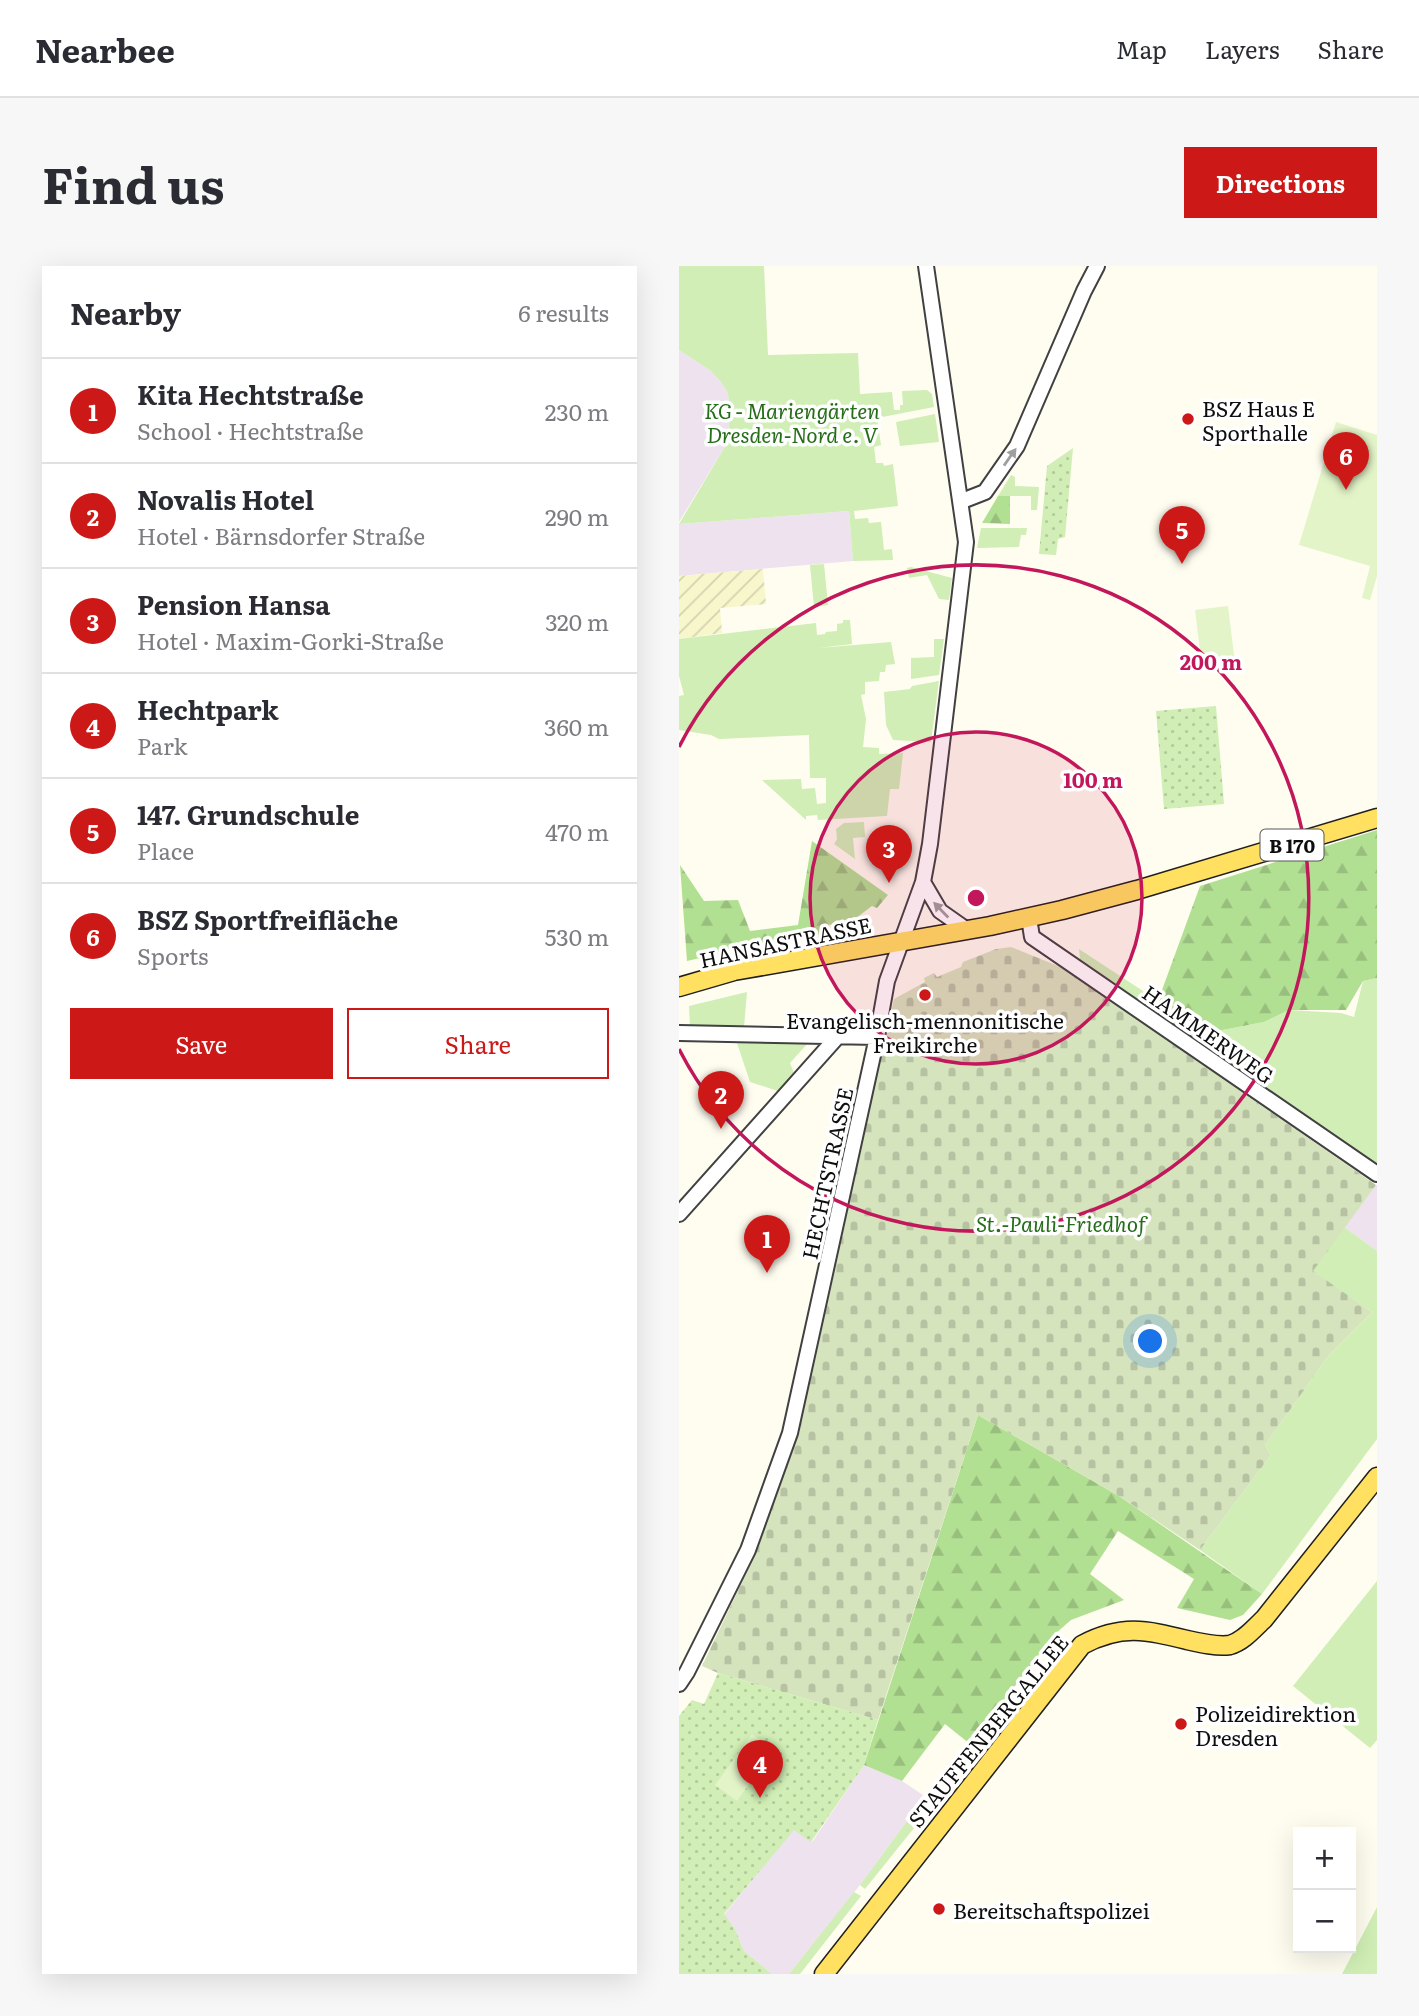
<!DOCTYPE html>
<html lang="en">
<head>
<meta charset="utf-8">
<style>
	body { margin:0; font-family:Literata,serif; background:#f7f7f7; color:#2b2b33 }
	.controls { position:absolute; right:21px; bottom:21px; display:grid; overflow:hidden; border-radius:0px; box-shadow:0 7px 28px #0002 }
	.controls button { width:63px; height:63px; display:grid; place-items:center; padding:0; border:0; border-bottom:2px solid #e1e1e2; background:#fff; color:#2b2b33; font:35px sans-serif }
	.you { position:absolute; left:472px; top:1076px; width:24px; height:24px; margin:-18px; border:5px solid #fff; border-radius:50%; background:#1a73e8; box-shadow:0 0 0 10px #1a73e833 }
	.badge { display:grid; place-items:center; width:46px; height:46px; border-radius:50%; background:#cd1818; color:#fff; font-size:23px; font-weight:700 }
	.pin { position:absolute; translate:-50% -58px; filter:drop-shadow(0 2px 4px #0008) }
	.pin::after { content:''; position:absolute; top:37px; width:24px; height:21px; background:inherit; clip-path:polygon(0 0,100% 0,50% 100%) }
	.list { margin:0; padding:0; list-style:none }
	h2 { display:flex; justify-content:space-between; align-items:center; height:91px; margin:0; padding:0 28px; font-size:30px }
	h2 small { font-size:23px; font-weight:400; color:#7c7c81 }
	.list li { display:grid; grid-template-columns:46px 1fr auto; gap:21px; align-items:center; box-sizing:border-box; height:105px; padding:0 28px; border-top:2px solid #e1e1e2 }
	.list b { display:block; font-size:26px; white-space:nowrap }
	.list p { margin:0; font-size:23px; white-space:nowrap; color:#7c7c81 }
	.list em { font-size:23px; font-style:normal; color:#7c7c81 }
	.actions { display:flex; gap:14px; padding:21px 28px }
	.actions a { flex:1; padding:16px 0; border:2px solid #cd1818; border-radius:0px; text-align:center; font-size:24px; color:#cd1818 }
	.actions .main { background:#cd1818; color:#fff }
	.map { position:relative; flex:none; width:698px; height:1708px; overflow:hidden; border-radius:0px }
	header { display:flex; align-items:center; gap:42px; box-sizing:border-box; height:98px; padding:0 35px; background:#fff; border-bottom:2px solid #e1e1e2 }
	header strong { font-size:33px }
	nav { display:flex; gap:38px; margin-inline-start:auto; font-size:24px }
	.intro { display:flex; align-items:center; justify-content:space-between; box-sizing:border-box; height:168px; padding:0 42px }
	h1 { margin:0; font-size:49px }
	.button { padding:18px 32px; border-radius:0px; background:#cd1818; color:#fff; font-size:24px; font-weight:700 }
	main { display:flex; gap:42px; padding:0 42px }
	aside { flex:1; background:#fff; border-radius:0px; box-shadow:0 7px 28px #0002 }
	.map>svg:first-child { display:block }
	.industrial { fill:#ede2ee }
	.farmland { fill:url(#farmland-furrows) }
	.grass { fill:#d0eeb5 }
	.forest { fill:url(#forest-firs) }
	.cemetery { fill:url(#cemetery-stones) }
	.park { fill:url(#park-dots) }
	.pitch { fill:#e3f4c8 }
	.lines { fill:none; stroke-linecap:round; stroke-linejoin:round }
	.minor-casing { stroke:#414141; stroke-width:18 }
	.major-casing { stroke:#1f1f1f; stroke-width:21 }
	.minor { stroke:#fff; stroke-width:14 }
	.major { stroke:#ffe060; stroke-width:18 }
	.oneway { fill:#9f9f9f }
	.ring { fill:none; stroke:#c2185b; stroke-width:3.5 }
	.poi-dot { fill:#cd1818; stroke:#fff; stroke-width:2.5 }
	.labels { text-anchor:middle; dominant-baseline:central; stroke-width:7; stroke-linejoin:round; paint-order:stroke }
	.shield { fill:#fff; stroke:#565656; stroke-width:2 }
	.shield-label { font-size:19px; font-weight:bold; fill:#0e0e0e }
	.poi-label { font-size:21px; fill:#0e0e0e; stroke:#fff; text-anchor:start }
	.park-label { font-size:21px; font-style:italic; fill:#256d18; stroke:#fff }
	.street-label { font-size:21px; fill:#0e0e0e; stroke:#fff }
	.centre { fill:#c2185b; stroke:#fff; stroke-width:3.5 }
	.ring-label { font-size:21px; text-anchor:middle; font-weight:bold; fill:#c2185b; stroke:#fff; stroke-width:7; stroke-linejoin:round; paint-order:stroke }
</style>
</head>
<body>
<header>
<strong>Nearbee</strong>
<nav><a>Map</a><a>Layers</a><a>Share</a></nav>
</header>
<div class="intro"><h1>Find us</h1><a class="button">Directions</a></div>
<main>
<aside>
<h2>Nearby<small>6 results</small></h2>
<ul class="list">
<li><span class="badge">1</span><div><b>Kita Hechtstraße</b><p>School · Hechtstraße</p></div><em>230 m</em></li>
<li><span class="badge">2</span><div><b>Novalis Hotel</b><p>Hotel · Bärnsdorfer Straße</p></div><em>290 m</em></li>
<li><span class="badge">3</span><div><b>Pension Hansa</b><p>Hotel · Maxim-Gorki-Straße</p></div><em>320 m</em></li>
<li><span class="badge">4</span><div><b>Hechtpark</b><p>Park</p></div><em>360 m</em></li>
<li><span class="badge">5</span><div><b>147. Grundschule</b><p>Place</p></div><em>470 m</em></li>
<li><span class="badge">6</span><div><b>BSZ Sportfreifläche</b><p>Sports</p></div><em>530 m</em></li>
</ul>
<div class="actions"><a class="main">Save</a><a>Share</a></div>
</aside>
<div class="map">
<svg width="698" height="1708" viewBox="0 0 698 1708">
	<defs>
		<pattern id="farmland-furrows" width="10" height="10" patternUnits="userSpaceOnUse" patternTransform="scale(1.75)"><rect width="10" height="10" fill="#f8f7cc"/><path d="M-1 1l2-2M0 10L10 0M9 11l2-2" fill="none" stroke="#d3d3ae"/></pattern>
		<pattern id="forest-firs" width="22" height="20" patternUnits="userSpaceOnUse" patternTransform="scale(1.75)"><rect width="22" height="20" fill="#b2e092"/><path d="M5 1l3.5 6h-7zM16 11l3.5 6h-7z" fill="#98bf7d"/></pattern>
		<pattern id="cemetery-stones" width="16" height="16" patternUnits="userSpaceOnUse" patternTransform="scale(1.75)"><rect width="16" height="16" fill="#d6e4be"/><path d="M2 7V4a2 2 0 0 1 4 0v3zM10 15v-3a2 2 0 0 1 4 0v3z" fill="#b6c2a2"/></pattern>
		<pattern id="park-dots" width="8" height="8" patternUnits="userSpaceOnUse" patternTransform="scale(1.75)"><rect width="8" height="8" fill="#d0eeb5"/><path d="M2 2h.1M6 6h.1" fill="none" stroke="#b1cb9a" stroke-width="1.8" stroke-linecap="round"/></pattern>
	</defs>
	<rect width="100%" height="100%" fill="#fffdf0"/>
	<!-- industrial -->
	<path class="industrial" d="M0,84L32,105L42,116L48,125L52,144L47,179L0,256Z
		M170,245L174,295L0,310V258Z
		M697,919H698V985L665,961Z
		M185,1499L223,1515L244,1529L226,1553L228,1555L181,1619L110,1708H93L65,1685L56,1663L45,1649L115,1563L133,1576Z"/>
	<!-- farmland -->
	<path class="farmland" d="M84,303L87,338L41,342L43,367L0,373V310Z"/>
	<!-- grass -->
	<path class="grass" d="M0,0H85L89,89L179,87L181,128L213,126L215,144H221V139H224L223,125L248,124L253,128L255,141L198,152L202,179L195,181L197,197H204L205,200L214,198L219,240L175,245L176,253L189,252L190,257L202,256L205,284L213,283L214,294L174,295L170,245L0,258L47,179L52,144L48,125L42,116L32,105L0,84Z
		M256,148L260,176L221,180L217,156Z
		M332,209L336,211V220L360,221L358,244H352V230H319Z
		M302,262H348L347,269H342L340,281L298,282Z
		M145,298L149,339L135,341L131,299Z
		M232,301L273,312L270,334L260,333L248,309L230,312L228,302Z
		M164,354H171L173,378L139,382L212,376L216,398L207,399L206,406H201L200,415L186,416V428L182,429L187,453L184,481L200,482V488L224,487L220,523H211L208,550L139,554L138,549L127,550V554L83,514L122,513L123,523L136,522L138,538L147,537V512H131L130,469L40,473L32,469L0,464V430L5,429L0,410V373L137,357L138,369L146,368L147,366L158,365V358L164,357Z
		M255,373H265L260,409L232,413V392L255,391Z
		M260,415L252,476L214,474L207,459L205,426L231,423L233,420Z
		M185,556L186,571L174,572L176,593L155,578L158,573L157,563L165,557Z
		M400,683L528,767L585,756L610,744L662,747L675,751L684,715L698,712V897L401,693Z
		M68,726L65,761H11L10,740Z
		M58,777H129L111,797L115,807L99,825L71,816Z
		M665,961L698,985V1173L583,1328L521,1284L592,1189L586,1179L650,1089L693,1046L633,1005Z
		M698,1315V1474L691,1482L614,1420Z
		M228,1555L235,1562L186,1623L181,1619Z
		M175,1626L182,1630L121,1708H110Z
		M698,1641V1708H663Z"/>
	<!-- forest -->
	<path class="forest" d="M319,230H331V258L303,257Z
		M698,564V712L684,715L667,744H610L585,756L528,767L479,735L521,620Z
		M133,575L209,629L198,642L193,640L177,652L150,659L148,668L83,678L8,695L1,599L25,635L59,634L71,665L119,659Z
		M299,1149L440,1230L583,1328L564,1349L551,1354L498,1342L515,1313L439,1265L411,1308L445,1334L392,1354L376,1368L291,1478L266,1458L223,1515L185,1499Z"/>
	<!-- cemetery -->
	<path class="cemetery" d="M332,681L384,702L697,919L634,1005L693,1046L650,1089L586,1179L592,1189L521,1284L440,1230L299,1149L199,1454L39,1407L23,1400L77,1287L120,1167L215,733L246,716L245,712L255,707L258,711L282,701L284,696L317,683Z"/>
	<!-- park -->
	<path class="park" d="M394,182L386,271L379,273L377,289L360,288L368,200Z
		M537,440L545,538L485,543L477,445Z
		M39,1407L199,1454L185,1499L132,1576L115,1564L45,1648L56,1663L65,1685L93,1708H0V1450L13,1434L25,1438Z"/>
	<!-- pitch -->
	<path class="pitch" d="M657,156L698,169V310L691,334L683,332L691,300L620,279Z
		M549,340L556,397L523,401L516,344Z
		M73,1468L95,1484L58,1535L36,1519Z"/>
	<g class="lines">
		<!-- minor casing -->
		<g class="minor-casing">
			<path id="minor" d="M283,235L306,226L338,180L405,25L418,0
				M244,616L261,645L288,664
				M350,652L353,671L698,908
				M0,767L198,771
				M0,948L160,769
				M0,1418L8,1406L69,1284L111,1167L198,771L208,715L244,616L251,578L287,276L247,0"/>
		</g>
		<!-- major casing -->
		<g class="major-casing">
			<path id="major" d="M0,721L55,705L311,660L383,644L458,624L698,552
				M145,1708L403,1379C443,1358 467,1364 508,1374C521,1377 538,1381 551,1379C565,1375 575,1362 585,1353L698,1211"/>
		</g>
		<!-- minor -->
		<use href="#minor" class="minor"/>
		<!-- major -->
		<use href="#major" class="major"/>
	</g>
	<!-- one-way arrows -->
	<defs><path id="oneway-solid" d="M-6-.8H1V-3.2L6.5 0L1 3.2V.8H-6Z" transform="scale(1.75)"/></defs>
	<g class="oneway">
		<use href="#oneway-solid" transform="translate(331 191) rotate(-55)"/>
		<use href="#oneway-solid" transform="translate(262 644) rotate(-134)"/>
	</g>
	<!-- distance rings -->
	<circle cx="297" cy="632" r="166" fill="#c2185b" fill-opacity=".12"/>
	<g class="ring">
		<circle cx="297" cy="632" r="166"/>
		<path d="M0 481A333 333 0 1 1 0 783"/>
	</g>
	<!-- markers -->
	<g class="poi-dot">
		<circle cx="509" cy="153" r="7"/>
		<circle cx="246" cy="729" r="7"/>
		<circle cx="502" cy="1458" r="7"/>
		<circle cx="260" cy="1643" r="7"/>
	</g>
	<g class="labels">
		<!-- shield labels -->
		<rect class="shield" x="581.5" y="563.5" width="63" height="31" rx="5"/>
		<g class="shield-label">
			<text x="613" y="579">B 170</text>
		</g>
		<!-- poi labels -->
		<g class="poi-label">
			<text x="523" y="141">BSZ Haus E<tspan x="523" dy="24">Sporthalle</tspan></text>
			<text x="246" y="753" text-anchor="middle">Evangelisch-mennonitische<tspan x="246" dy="24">Freikirche</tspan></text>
			<text x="516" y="1446">Polizeidirektion<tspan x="516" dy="24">Dresden</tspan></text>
			<text x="274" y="1643">Bereitschaftspolizei</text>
		</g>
		<!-- park labels -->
		<g class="park-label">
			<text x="113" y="143">KG - Mariengärten<tspan x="113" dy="24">Dresden-Nord e. V</tspan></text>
			<text x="382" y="956">St.-Pauli-Friedhof</text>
		</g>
		<!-- street labels -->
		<g class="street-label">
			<text transform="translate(106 675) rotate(-12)">HANSASTRASSE</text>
			<text transform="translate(530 767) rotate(35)">HAMMERWEG</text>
			<text transform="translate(147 907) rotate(-78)">HECHTSTRASSE</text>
			<text transform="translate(308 1464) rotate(-51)">STAUFFENBERGALLEE</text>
		</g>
	</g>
	<circle cx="297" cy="632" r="10" class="centre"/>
	<g class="ring-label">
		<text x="532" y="404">200 m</text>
		<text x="414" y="522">100 m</text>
	</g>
</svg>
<div class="controls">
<button>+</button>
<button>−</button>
</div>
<div class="you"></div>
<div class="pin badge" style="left:88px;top:1007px">1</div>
<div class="pin badge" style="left:42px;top:863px">2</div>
<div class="pin badge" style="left:210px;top:617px">3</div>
<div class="pin badge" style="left:81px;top:1532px">4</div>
<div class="pin badge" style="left:503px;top:298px">5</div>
<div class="pin badge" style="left:667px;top:224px">6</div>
</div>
</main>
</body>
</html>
